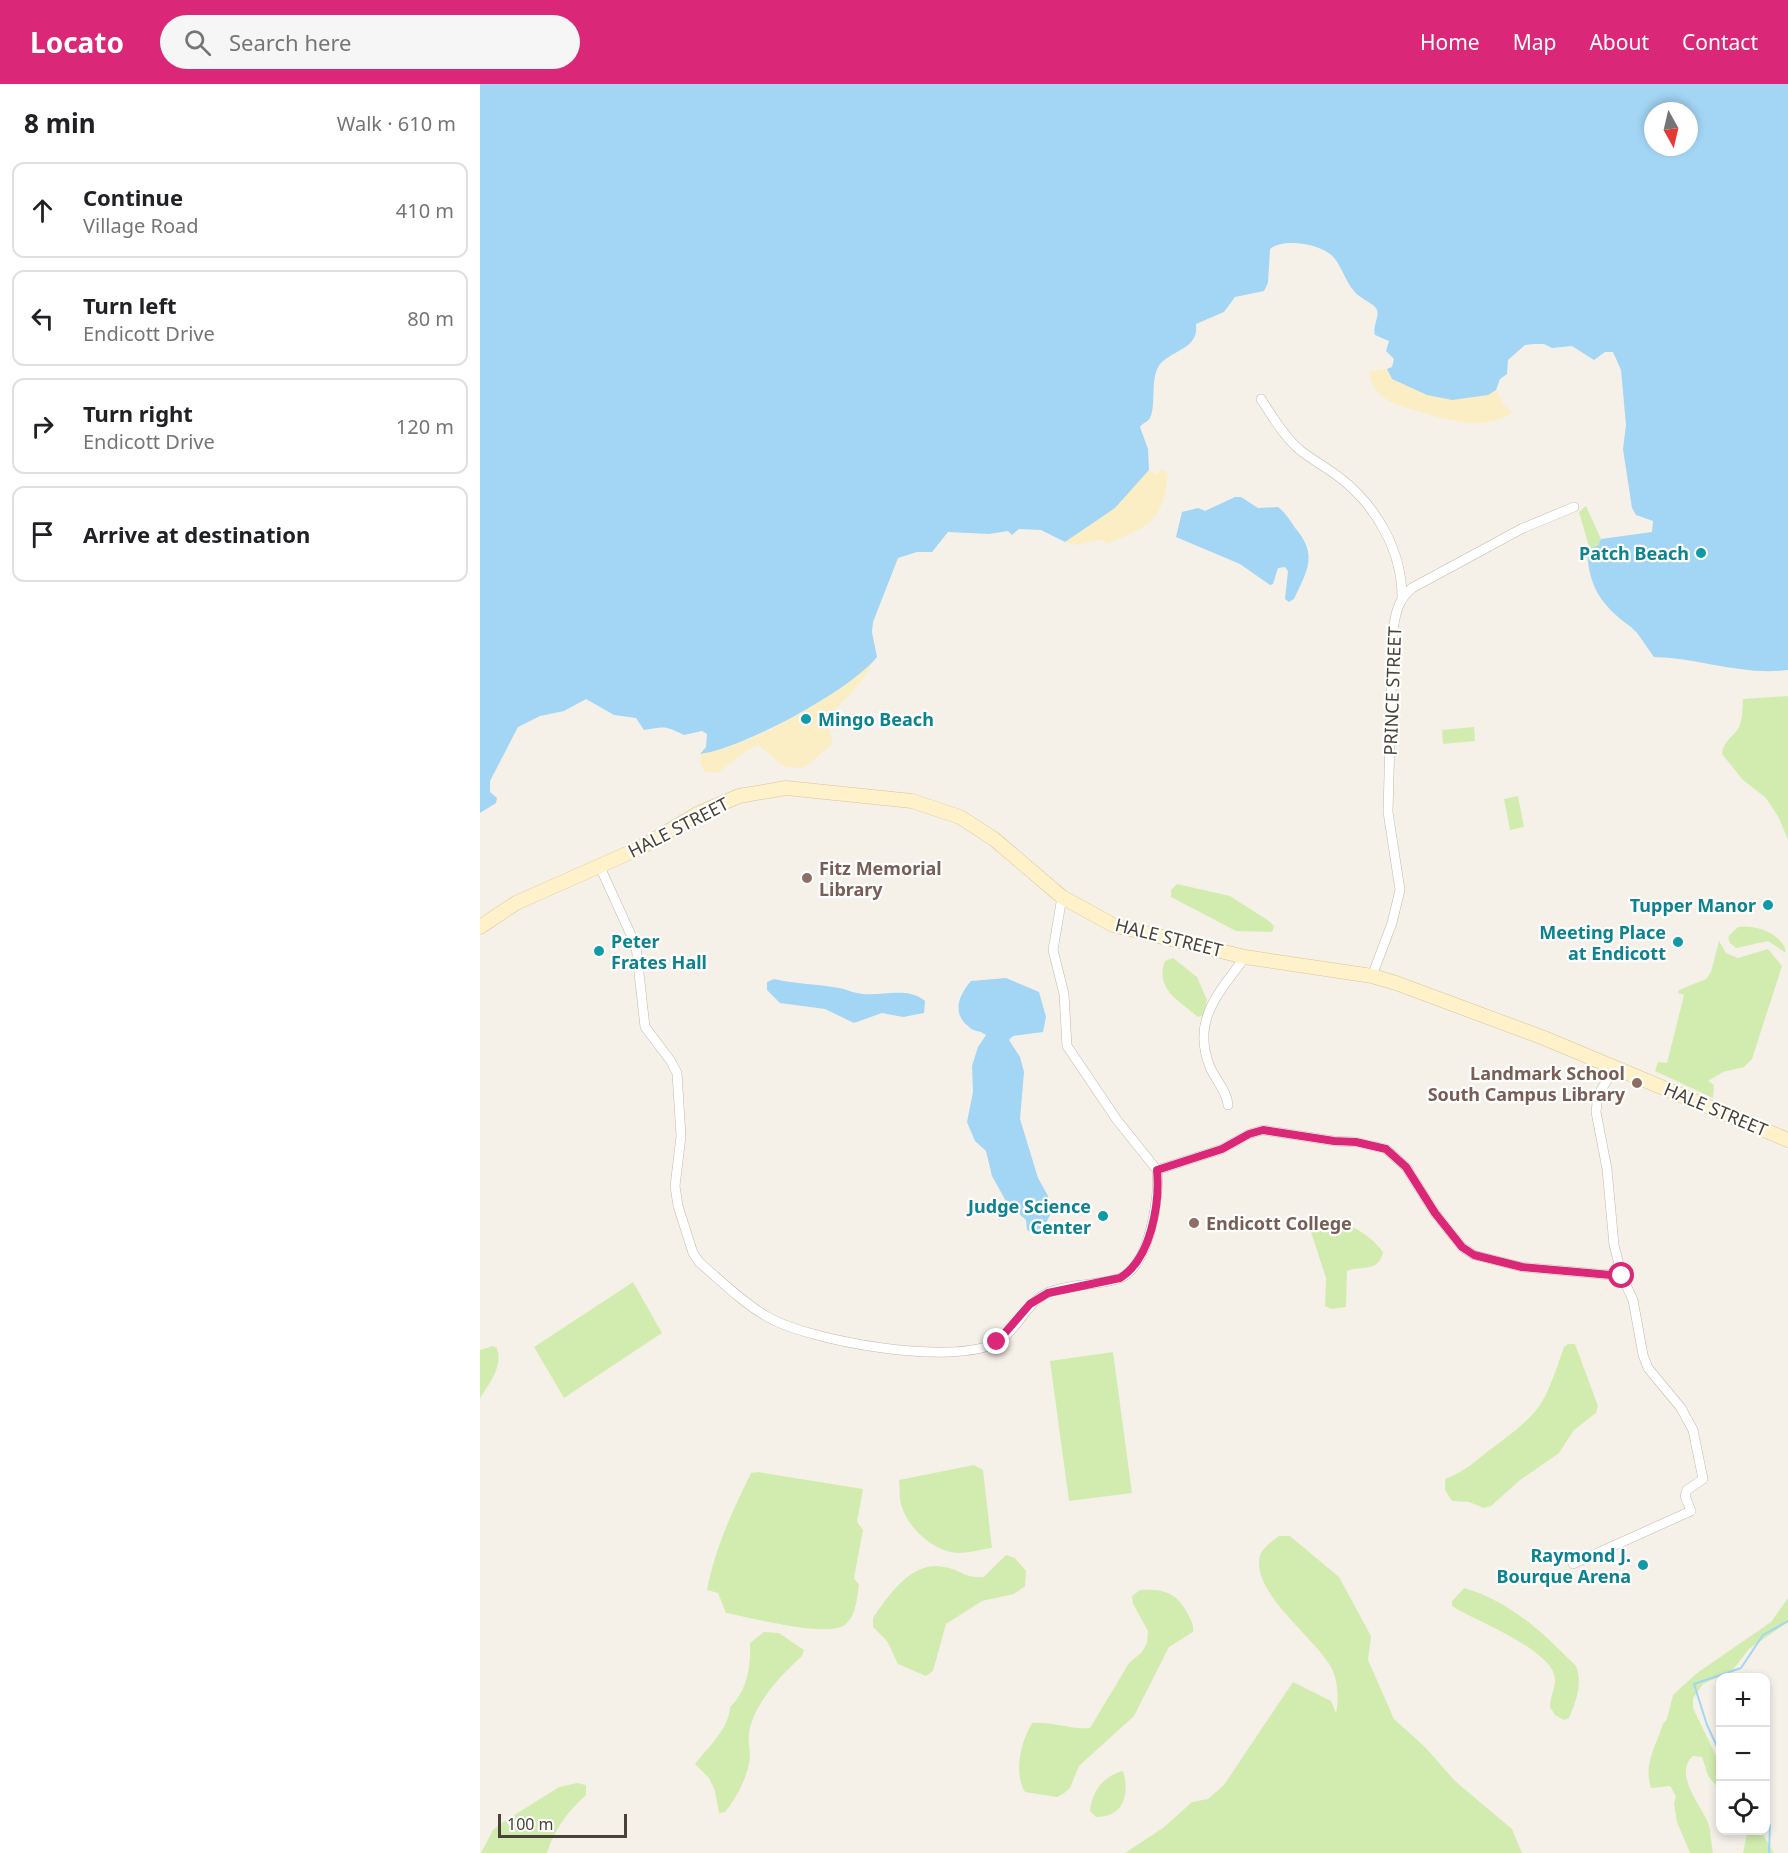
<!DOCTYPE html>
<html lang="en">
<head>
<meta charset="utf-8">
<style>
	body { margin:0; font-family:"Noto Sans",sans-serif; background:#f6f6f6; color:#202124 }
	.controls { position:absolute; right:18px; bottom:18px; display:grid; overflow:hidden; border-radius:12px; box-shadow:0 3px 9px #0003 }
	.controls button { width:54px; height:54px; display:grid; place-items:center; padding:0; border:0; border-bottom:2px solid #e0e0e0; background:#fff; color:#202124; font:30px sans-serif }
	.compass { position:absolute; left:1164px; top:18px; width:54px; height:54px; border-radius:50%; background:#fff; box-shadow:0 3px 9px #0003; rotate:172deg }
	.scale { position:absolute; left:18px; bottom:15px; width:129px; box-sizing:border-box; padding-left:6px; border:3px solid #4a4237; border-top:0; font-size:16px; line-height:21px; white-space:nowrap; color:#4a4237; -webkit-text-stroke:4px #fff; paint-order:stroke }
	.stop { position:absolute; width:18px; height:18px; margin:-14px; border:4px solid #db2777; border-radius:50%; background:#fff }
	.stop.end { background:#db2777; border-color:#fff; box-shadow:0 2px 6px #0008 }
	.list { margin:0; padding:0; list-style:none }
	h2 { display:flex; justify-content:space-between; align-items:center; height:78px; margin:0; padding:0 24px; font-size:26px }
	h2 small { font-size:20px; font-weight:400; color:#757577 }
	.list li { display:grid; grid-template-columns:39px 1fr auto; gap:18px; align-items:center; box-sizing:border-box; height:96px; margin:0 12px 12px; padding:0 12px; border:2px solid #e0e0e0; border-radius:12px }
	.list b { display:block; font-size:22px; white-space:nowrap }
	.list p { margin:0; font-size:20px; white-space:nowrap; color:#757577 }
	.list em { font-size:20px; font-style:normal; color:#757577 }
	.icon { flex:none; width:33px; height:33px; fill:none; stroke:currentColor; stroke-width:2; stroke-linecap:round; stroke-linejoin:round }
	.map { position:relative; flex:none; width:1308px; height:1769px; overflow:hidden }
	header { display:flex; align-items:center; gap:36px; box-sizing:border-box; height:84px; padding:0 30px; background:#db2777; color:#fff }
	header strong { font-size:28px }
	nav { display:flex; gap:33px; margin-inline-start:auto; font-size:21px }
	.search { width:420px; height:54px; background:#f6f6f6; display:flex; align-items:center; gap:15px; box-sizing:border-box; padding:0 21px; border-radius:33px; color:#757577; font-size:22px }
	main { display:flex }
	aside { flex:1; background:#fff }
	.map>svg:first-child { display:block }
	.green { fill:#d2ecb0 }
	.sand { fill:#fbeec4 }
	.water { fill:#a3d5f5; fill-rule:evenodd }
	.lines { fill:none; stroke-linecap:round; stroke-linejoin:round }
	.stream { stroke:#a3d5f5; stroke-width:2 }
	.street-casing { stroke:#c2b9ab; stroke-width:10 }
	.secondary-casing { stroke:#d8c597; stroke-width:15 }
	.street { stroke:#fff; stroke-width:9 }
	.secondary { stroke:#fff1c9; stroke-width:14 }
	.route { stroke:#db2777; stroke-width:8 }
	.culture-dot { fill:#0f9aa8; stroke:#fff; stroke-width:2 }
	.education-dot { fill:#8d6e63; stroke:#fff; stroke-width:2 }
	.labels { text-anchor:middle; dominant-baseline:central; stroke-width:4.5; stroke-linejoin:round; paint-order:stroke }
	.culture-label { font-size:18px; font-weight:bold; fill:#0d838f; stroke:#fff; text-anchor:end }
	.street-label { font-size:18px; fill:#4a4237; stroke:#fff }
	.education-label { font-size:18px; font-weight:bold; fill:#785e54; stroke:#fff; text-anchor:start }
</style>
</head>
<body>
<header>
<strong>Locato</strong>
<div class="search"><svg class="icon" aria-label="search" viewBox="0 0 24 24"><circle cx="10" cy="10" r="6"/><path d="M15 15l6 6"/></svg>Search here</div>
<nav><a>Home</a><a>Map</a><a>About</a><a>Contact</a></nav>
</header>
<main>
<aside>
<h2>8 min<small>Walk · 610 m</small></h2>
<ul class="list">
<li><svg class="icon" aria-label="ahead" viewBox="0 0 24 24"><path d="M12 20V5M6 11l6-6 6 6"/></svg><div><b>Continue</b><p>Village Road</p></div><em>410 m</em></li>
<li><svg class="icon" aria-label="left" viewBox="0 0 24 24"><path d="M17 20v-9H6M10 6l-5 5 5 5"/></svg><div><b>Turn left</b><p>Endicott Drive</p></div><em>80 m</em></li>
<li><svg class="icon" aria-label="right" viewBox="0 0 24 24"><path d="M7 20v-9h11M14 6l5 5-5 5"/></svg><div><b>Turn right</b><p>Endicott Drive</p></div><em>120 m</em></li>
<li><svg class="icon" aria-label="arrive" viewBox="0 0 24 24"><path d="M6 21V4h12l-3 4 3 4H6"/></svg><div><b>Arrive at destination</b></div></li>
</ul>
</aside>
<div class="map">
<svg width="1308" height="1769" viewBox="0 0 1308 1769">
	<rect width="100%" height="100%" fill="#f5f1e9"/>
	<!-- green -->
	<path class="green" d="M1106,422L1121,455L1118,462L1110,466L1099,428Z
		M1308,612V756L1299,734L1286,714L1263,696L1242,670C1243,658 1251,654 1258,645C1263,636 1262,625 1263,615Z
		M994,643L995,657L963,660L962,646Z
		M1038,712L1044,743L1030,746L1024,715Z
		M697,800L750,812L789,837L794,842L792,848L756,847L691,813V806Z
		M1258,843C1275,840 1304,850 1306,869L1288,857L1256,864L1250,859L1248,853Z
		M1239,857L1246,869L1258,874L1288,865L1302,882L1272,975L1264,983L1243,988L1228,997L1234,1001L1233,1014L1175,987L1178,978L1187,979L1204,911L1198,909L1199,906L1226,895L1231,888Z
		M693,874L717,893L727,916L724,931L718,933C700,917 674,905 685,877Z
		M843,1134C866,1137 889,1149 903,1168C899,1189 881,1181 867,1187L866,1223L851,1225L845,1222L846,1194L829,1142L832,1136Z
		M153,1198L182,1249L84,1314L54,1263Z
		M1088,1260H1095L1118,1322L1116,1329L1094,1346L1079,1369L1039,1397L1011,1422L1004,1424L989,1418L972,1417L965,1406V1395C988,1386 992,1379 1011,1365C1062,1327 1063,1324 1084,1263Z
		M13,1262L17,1264C23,1283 10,1298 0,1314V1266Z
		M633,1268L652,1409L589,1417L570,1277Z
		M494,1381L503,1386L512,1464C501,1465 490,1469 479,1469C454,1468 427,1444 421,1420C419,1413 420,1404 419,1396Z
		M278,1388L383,1405L377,1438L383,1446L374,1494L379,1501C377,1514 376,1531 366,1540C351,1555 268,1533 246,1529L238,1509L227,1506C235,1464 252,1428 271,1389Z
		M799,1452H810L859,1493L891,1552L888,1576L914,1635L945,1663L975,1697L1032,1745L1042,1769H645L683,1744L712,1718L728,1715L744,1701L813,1598L851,1617L856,1629C859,1615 858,1596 851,1583C834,1553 777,1513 779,1477C779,1466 791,1458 799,1452Z
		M526,1471L535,1474L546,1487L545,1502L534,1510L502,1517L466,1540L453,1587L446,1592L418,1580L407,1557L393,1543V1534C408,1512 432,1476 464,1483C482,1486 483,1494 504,1493Z
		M984,1504C1030,1517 1063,1549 1096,1582C1103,1599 1096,1618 1089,1634L1084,1636L1075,1631L1070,1623C1070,1614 1075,1604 1075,1596C1075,1566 993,1536 972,1522V1517Z
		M660,1506C684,1505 696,1508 708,1530C711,1537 714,1540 713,1548L689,1563L654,1632L599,1682L590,1704L583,1710L577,1713L545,1708C533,1689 541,1657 552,1639C572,1637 591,1646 610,1644L649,1579L662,1568L667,1559L668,1547L653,1520L652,1512Z
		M1308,1514V1538L1269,1565L1252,1587L1223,1600L1213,1614V1624L1240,1680V1706L1228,1692L1222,1673L1213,1672C1194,1689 1218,1718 1227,1736C1231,1745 1231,1759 1233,1769H1210L1197,1738L1194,1720L1196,1712L1190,1702L1171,1704C1163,1680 1176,1662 1183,1640L1187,1635L1193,1611L1217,1589L1291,1538Z
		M284,1548L299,1549L324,1566L322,1572C301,1591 274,1619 269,1649C268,1656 270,1665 270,1672C269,1690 257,1714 245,1728L239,1729L235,1707L229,1694L215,1680C228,1663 249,1645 250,1623C267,1607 271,1583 270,1559Z
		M643,1687C650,1710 644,1733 616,1733L610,1727C612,1707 624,1691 643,1687Z
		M97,1699L106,1701V1711C88,1727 74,1746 67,1769H1L13,1746L23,1738L79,1703Z
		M1268,1746L1281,1747L1294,1769H1263Z"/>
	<!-- sand -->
	<path class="sand" d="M907,285L912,295C940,307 956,318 989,312C999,310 1007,312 1016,306L1024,321L1031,327V330C1002,346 973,338 944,329C919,321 893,318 889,287Z
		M681,385L688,389C683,439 669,442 626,460L623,455L597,461L585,458L635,424L669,386L676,390Z
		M392,578C387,595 358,624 344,636L343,640L348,644L353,658L350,662L324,684L305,683L278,661C269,663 247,682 238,689L225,688L220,680V670C264,665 323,629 359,605C371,597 381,586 392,578Z"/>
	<!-- water -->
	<path class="water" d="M0,0H1308V586C1263,592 1219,574 1174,573C1167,564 1159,549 1151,543C1121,522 1108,501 1107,465L1118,462L1121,455L1172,448L1173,437L1156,431L1152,424L1143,365L1146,341L1141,286L1133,268H1125L1114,276L1092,262L1072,264L1064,260H1054L1045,261L1028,276L1027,290L1020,295L1016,306L1008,311L972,316L947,311L912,295L907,285L912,283L914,275L906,267L909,257L895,251C892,242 901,231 896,224C891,218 879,214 874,207C866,198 862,184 855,175C845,160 804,153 790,165L788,199L784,207L755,213L744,228L716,240C719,264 695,265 681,279C669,292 677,320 670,334C668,338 662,339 660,343L668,365L669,386L635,424L585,458L561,446L539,445L532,451L528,447L509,450L468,448L452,468H437L418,474L393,538L392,548L397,573C371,606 262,665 220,670L226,663L227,650L222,647L204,651C183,641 185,643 164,646L156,634L134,631L106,615L84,627L60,632L38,643L10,697V708L17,714L16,719L0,729ZM1173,27H1209V63H1173Z
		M755,413H761L778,424L798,423C806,429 810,437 816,445C838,471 827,487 814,515L809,518L805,515L808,487L805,483L798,484L793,500L790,501L760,480L696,453L702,428L718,424L725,427Z
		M526,894L559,908L566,933L563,948L533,952L529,956L540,973L544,988L540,1035L558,1094L568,1112L572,1127L563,1145L554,1150L547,1146L546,1136L527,1119L512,1092L506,1067L495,1057L487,1038L493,1008L492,982L498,963L506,951C500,946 494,948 489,943C471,929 479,911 491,897Z
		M294,895C316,900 337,900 359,904C365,905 371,908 377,909C398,914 427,901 445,917L444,929L423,933L402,929L374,939L345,925L300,919L287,906V898Z"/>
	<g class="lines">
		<!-- stream -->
		<path class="stream" d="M1240,1669L1227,1641L1214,1600L1261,1584L1283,1551L1308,1537
			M1286,1736L1290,1741L1289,1769"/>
		<!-- street casing -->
		<g class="street-casing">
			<path id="street" d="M781,315C792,332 805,354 821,367C833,376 847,384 859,393C896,421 922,467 922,513
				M120,783L156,862L165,943L190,976L197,989L201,1052L195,1102L198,1122L213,1169L219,1178C240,1196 262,1218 286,1232C327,1257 475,1283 517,1258C538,1246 545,1219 569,1208C592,1199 618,1202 640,1194C669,1183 680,1113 677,1086L637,1036L587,962L584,910L573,866L582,813
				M892,892L912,839L920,806L908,728L913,545C916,528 918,516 932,504L1043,444L1094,423
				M748,1021C747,1007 736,997 730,983C711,936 739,909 765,873
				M677,1086L742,1065L769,1050L783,1046L854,1057L876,1058L906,1065L926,1083L955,1129L982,1163L994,1171L1042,1183L1142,1192
				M1093,1480L1211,1427L1205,1412L1207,1406L1223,1395L1213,1346L1201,1324L1168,1284L1163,1271L1153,1216L1142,1192L1134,1161L1127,1085L1116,1028L1118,1011L1135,983"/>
		</g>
		<!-- secondary casing -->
		<g class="secondary-casing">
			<path id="secondary" d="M0,843L36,819L160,764L217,730L259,712L306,704L432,717L480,733L514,755L582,813L633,841L765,873L892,892L916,899L1064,954L1308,1056"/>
		</g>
		<!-- street -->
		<use href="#street" class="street"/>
		<!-- secondary -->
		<use href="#secondary" class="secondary"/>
	</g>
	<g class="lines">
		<!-- route -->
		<path class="route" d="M517,1258L550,1220L568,1209L640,1194C671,1175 680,1120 677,1086L742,1065L769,1050L783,1046L854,1057L876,1058L906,1065L926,1083L955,1129L982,1163L994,1171L1042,1183L1142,1192"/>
	</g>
	<!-- markers -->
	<g class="culture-dot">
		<circle cx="1221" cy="469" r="6"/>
		<circle cx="326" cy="635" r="6"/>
		<circle cx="1288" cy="821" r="6"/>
		<circle cx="1198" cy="858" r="6"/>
		<circle cx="119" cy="867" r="6"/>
		<circle cx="623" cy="1132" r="6"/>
		<circle cx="1163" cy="1481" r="6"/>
	</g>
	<g class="education-dot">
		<circle cx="327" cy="794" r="6"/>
		<circle cx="1157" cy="999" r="6"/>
		<circle cx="714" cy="1139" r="6"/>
	</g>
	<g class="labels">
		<!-- culture labels -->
		<g class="culture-label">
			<text x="1209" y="469">Patch Beach</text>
			<text x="338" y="635" text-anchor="start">Mingo Beach</text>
			<text x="1276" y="821">Tupper Manor</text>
			<text x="1186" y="848">Meeting Place<tspan x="1186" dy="21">at Endicott</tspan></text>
			<text x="131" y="857" text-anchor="start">Peter<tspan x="131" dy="21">Frates Hall</tspan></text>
			<text x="611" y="1122">Judge Science<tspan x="611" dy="21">Center</tspan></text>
			<text x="1151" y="1471">Raymond J.<tspan x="1151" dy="21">Bourque Arena</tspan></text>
		</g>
		<!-- street labels -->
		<g class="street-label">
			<text transform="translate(912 607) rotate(-88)">PRINCE STREET</text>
			<text transform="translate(198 743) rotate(-27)">HALE STREET</text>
			<text transform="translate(689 853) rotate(14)">HALE STREET</text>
			<text transform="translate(1236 1025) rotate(23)">HALE STREET</text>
		</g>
		<!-- education labels -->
		<g class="education-label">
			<text x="339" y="784">Fitz Memorial<tspan x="339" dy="21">Library</tspan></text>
			<text x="1145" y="989" text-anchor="end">Landmark School<tspan x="1145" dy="21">South Campus Library</tspan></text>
			<text x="726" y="1139">Endicott College</text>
		</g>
	</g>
</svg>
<div class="controls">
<button>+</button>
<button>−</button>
<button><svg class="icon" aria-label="locate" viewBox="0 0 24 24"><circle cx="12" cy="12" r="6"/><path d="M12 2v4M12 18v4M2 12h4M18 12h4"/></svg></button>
</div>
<svg class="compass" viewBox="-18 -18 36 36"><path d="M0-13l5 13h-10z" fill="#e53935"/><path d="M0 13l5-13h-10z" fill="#757577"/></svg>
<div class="scale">100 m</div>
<div class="stop" style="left:1142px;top:1192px"></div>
<div class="stop end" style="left:517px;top:1258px"></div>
</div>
</main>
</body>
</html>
